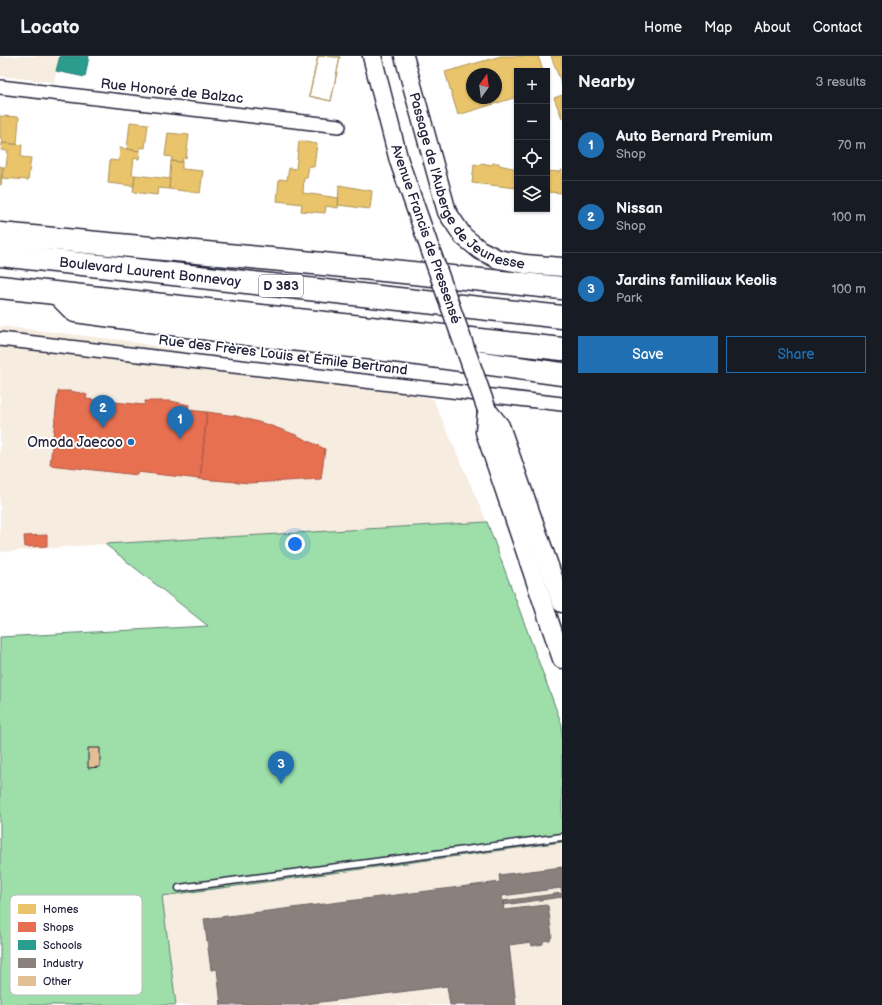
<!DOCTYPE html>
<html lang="en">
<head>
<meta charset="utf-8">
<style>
	body { margin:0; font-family:"Balsamiq Sans",sans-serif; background:#242831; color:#f1f3f6 }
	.controls { position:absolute; right:12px; top:12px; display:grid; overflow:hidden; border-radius:0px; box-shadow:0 1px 3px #0004 }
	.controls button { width:36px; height:36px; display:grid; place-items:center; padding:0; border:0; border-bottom:1px solid #363941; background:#171b24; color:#f1f3f6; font:20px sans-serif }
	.compass { position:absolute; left:466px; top:12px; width:36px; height:36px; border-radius:50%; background:#171b24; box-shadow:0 1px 3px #0004; rotate:14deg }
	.you { position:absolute; left:295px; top:488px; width:14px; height:14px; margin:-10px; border:3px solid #fff; border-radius:50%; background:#1a73e8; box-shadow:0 0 0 6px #1a73e833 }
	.badge { display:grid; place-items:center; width:26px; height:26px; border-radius:50%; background:#1f6fb2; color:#fff; font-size:13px; font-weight:700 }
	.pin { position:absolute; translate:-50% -33px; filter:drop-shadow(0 1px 2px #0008) }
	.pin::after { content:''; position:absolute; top:21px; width:14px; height:12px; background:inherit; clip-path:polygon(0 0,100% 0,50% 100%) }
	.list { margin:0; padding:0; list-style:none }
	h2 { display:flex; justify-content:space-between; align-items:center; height:52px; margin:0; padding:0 16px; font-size:17px }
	h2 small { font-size:13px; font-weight:400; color:#9ea1a6 }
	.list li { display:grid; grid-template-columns:26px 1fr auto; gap:12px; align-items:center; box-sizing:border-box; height:72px; padding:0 16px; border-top:1px solid #363941 }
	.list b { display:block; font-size:15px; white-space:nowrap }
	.list p { margin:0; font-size:13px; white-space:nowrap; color:#9ea1a6 }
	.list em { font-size:13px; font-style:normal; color:#9ea1a6 }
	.actions { display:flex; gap:8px; padding:12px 16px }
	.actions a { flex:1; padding:9px 0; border:1px solid #1f6fb2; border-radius:0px; text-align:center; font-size:14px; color:#1f6fb2 }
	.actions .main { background:#1f6fb2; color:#fff }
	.icon { flex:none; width:22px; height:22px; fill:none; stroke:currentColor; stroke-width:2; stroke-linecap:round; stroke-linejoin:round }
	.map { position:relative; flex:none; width:562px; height:949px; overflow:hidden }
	header { display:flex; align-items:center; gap:24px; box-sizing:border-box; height:56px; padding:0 20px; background:#171b24; border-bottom:1px solid #363941 }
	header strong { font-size:19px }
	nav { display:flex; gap:22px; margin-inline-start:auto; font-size:14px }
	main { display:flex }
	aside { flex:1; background:#171b24 }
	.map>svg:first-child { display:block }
	.built { fill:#f6ecdf }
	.green { fill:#9edfa9; stroke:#608072 }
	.homes { fill:#e9c46a; stroke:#ad935c; fill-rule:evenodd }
	.shops { fill:#e76f51; stroke:#ac584a }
	.schools { fill:#2a9d8f; stroke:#287876 }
	.industry { fill:#8a817c; stroke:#6b6468 }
	.building { fill:#e2bf94; stroke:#22223b }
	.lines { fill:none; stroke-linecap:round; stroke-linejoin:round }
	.lane-casing { stroke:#22223b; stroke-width:9 }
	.street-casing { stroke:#22223b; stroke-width:16 }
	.secondary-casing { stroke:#22223b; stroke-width:21 }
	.highway-casing { stroke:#22223b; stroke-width:25 }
	.lane { stroke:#fff; stroke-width:6 }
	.street { stroke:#fff; stroke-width:13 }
	.secondary { stroke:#fff; stroke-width:18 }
	.highway { stroke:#fff; stroke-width:22 }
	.secondary-bridge-casing { stroke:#22223b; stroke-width:21; stroke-linecap:butt }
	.secondary-bridge { stroke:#fff; stroke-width:18 }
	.poi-dot { fill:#1f6fb2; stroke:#fff; stroke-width:1.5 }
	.labels { text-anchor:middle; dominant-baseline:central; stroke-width:4; stroke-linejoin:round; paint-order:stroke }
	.shield { fill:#fff; stroke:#646476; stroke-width:1 }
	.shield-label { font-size:13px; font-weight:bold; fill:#22223b }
	.street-label { font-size:14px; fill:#22223b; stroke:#fff }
	.poi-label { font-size:14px; fill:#22223b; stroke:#fff; text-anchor:end }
	.key { fill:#fff; stroke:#bdbdc4; stroke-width:1 }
	.key-label { font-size:11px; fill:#22223b }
</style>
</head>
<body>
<header>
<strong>Locato</strong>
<nav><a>Home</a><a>Map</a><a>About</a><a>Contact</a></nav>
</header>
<main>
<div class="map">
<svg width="562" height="949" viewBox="0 0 562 949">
	<rect width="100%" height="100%" fill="#fff"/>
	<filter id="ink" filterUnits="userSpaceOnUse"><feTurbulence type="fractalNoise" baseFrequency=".025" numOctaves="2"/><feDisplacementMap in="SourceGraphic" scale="8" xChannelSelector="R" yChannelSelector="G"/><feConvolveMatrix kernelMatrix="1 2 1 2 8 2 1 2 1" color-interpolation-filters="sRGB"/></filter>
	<g filter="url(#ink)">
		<!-- built -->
		<path class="built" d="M0,0H60L54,26L0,20Z
			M0,270L122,284L433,343L487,466L105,488L0,496Z
			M562,786V949H176L161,840Z"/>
		<!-- green -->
		<path class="green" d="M487,466L562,669V786L162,840L176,949H0V581L208,570L105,488Z"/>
		<!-- homes -->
		<path class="homes" d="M318,0L340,1L331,45L309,40Z
			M318,0L340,1L331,45L309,40Z
			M501,0H538L543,15H517V41L458,59L445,16ZM472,18H496V42H472Z
			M551,0H562V29Z
			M562,39V62L554,42Z
			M0,60L19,61L17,88L2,87V82H0Z
			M130,66L148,68L145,92L140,91V95L127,93Z
			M168,77L189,79L186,102H183L182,106L171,105L172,101L165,100Z
			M299,85L317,88L314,111L309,110L307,122H304L303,137L339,142L338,152L326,150L325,157L301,155L302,148L277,145L279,123L287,124L289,112L296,113Z
			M2,87L22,89L21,101L31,102L28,124L2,122L3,111H6L8,95L1,94Z
			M120,92L140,95L139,103L134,102L132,119H135L134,130L108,127L110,104L119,105Z
			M171,105L182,106V113L203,115L200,137L169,133Z
			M481,107L492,109L493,107H499V109L517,113V132L472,127L474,108L481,109Z
			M0,110L3,111L1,129H0Z
			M561,114H562V137L547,136V115L560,116Z
			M135,119L170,123L169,133L158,132L157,139L133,136Z
			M339,129L372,135L370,153L338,149Z"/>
		<!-- shops -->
		<path class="shops" d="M58,335H69L81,337L87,339L86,343L144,349L145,345H171L189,349L188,354L207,356L200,423L137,416V419L50,409Z
			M207,356L236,360L269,369L296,379L325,393L321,423L250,427L200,423Z
			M47,479V490L25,491L24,480Z"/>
		<!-- schools -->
		<path class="schools" d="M60,0H89L85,21L56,15Z"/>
		<!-- industry -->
		<path class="industry" d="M562,811V836L561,832L502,840L504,854L546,849L548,850L552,880L550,884L543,885V888L532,890L531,886L509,889L516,949H450L447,930L298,949H221L217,913L211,914L204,863L500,826L499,819Z
			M562,837V841L503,849V845Z"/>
		<!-- building -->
		<path class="building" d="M88,692H100V711L88,712Z"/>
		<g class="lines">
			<!-- lane casing -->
			<g class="lane-casing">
				<path id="lane" d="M179,832L562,781"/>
			</g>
			<!-- street casing -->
			<g class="street-casing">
				<path id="street" d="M0,31L339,70
					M0,283L562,348"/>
			</g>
			<!-- secondary casing -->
			<g class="secondary-casing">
				<g id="secondary">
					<path d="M372,0L399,105L423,173"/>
					<path id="s1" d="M404,0L447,156L463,180L480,194L498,203L525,208L562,211"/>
					<path d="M487,354L485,376L562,603"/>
					<path d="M487,354L500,370L562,547"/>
				</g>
			</g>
			<!-- highway casing -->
			<g class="highway-casing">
				<g id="highway">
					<path d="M0,178L293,205L562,232"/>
					<path id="s2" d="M0,199L562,261"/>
					<path d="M0,231L562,293"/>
					<path d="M58,238L75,255L247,278L403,296L562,318"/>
				</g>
			</g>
			<!-- lane -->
			<use href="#lane" class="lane"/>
			<!-- street -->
			<use href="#street" class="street"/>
			<!-- secondary -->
			<use href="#secondary" class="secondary"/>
			<!-- highway -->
			<use href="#highway" class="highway"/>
			<!-- secondary-bridge casing -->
			<g class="secondary-bridge-casing">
				<path id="secondary-bridge" d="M423,173L487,354"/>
			</g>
			<!-- secondary-bridge -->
			<use href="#secondary-bridge" class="secondary-bridge"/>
		</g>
	</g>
	<!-- markers -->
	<circle class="poi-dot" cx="131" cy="386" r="4"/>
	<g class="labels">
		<!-- shield labels -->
		<rect class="shield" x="259" y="219" width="44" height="22" rx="3"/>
		<g class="shield-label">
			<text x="281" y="230">D 383</text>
		</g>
		<!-- street labels -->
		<g class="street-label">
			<text transform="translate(172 35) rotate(6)">Rue Honoré de Balzac</text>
			<text stroke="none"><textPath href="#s1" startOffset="149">Passage de l'Auberge de Jeunesse</textPath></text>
			<text transform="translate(426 178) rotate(71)">Avenue Francis de Pressensé</text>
			<text stroke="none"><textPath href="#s2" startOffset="151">Boulevard Laurent Bonnevay</textPath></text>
			<text transform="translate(283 299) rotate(7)">Rue des Frères Louis et Émile Bertrand</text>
		</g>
		<!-- poi labels -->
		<g class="poi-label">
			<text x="123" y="386">Omoda Jaecoo</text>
		</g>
	</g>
	<!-- legend -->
	<rect x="10" y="839" width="132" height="100" rx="6" class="key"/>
	<rect x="18" y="848" width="18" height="10" fill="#e9c46a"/>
	<rect x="18" y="866" width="18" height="10" fill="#e76f51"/>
	<rect x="18" y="884" width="18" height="10" fill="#2a9d8f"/>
	<rect x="18" y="902" width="18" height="10" fill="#8a817c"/>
	<rect x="18" y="920" width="18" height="10" fill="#e2bf94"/>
	<g class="key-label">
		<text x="43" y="857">Homes</text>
		<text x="43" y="875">Shops</text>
		<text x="43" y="893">Schools</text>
		<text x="43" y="911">Industry</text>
		<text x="43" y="929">Other</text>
	</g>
</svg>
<div class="controls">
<button>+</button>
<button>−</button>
<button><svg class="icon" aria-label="locate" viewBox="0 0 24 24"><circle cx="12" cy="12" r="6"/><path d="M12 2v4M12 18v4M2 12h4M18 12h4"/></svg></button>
<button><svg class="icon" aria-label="layers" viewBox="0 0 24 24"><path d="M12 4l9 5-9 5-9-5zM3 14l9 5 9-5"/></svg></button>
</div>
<svg class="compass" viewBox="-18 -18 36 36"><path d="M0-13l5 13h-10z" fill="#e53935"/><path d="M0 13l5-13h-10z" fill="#9ea1a6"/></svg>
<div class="you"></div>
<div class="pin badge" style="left:180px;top:383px">1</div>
<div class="pin badge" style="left:103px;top:372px">2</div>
<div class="pin badge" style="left:281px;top:728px">3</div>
</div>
<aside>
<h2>Nearby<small>3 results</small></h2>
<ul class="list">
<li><span class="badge">1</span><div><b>Auto Bernard Premium</b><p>Shop</p></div><em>70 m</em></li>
<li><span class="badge">2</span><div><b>Nissan</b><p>Shop</p></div><em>100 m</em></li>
<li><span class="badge">3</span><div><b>Jardins familiaux Keolis</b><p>Park</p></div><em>100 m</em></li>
</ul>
<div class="actions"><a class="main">Save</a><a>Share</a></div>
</aside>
</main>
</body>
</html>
